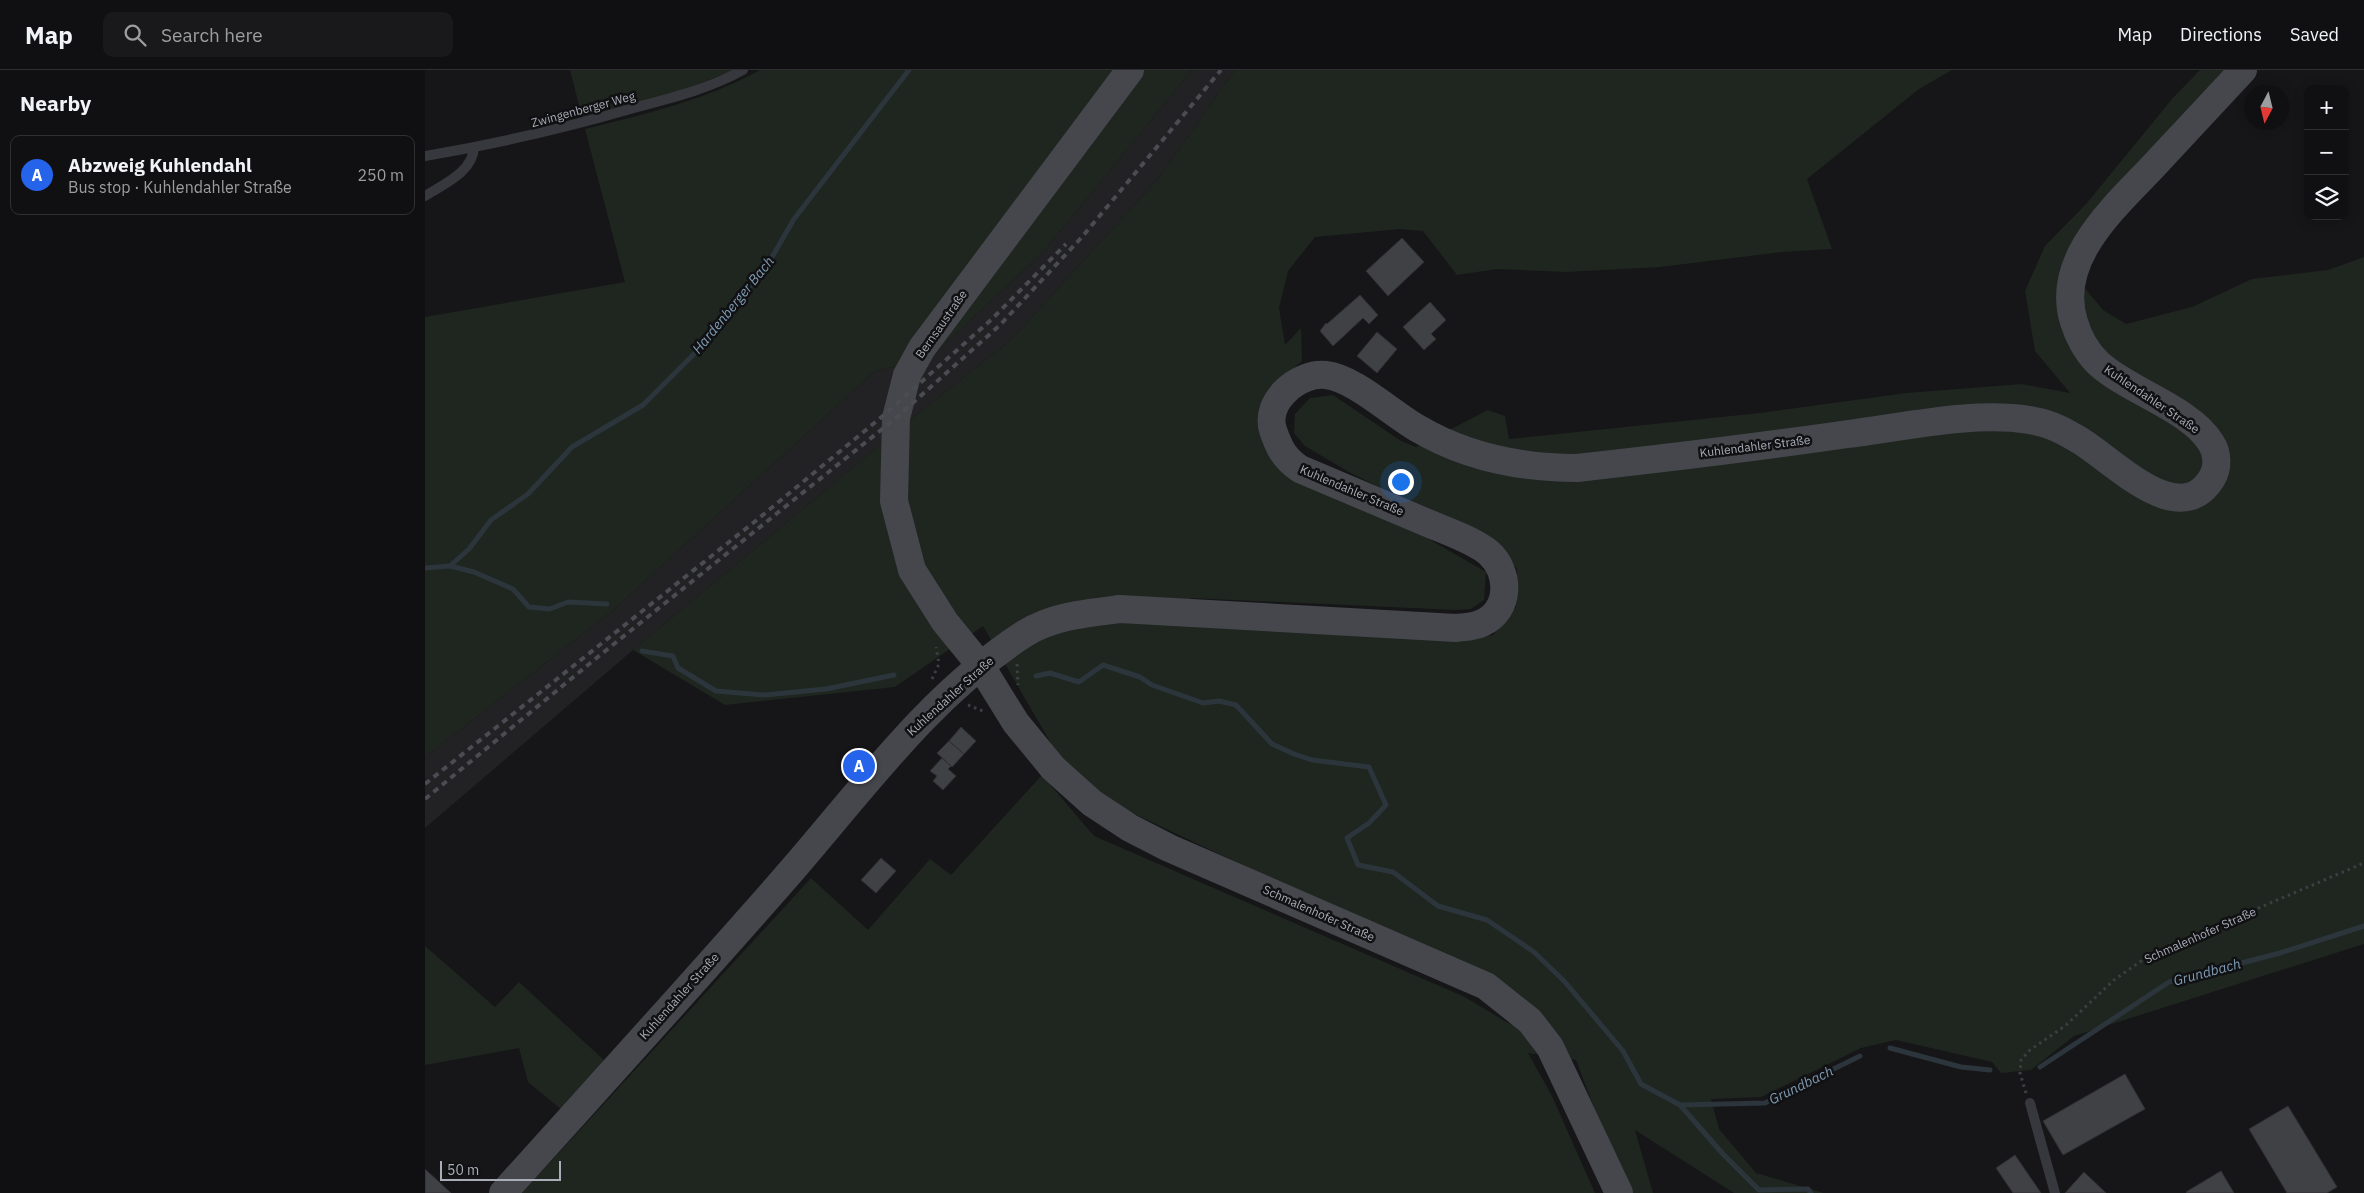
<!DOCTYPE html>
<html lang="en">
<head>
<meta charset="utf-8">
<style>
	body { margin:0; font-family:"IBM Plex Sans",sans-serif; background:#19191b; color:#f1f3f6 }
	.controls { position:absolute; right:15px; top:15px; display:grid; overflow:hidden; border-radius:10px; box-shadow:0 2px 12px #0003 }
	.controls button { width:45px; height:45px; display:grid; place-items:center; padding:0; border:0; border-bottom:1px solid #303032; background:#101012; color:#f1f3f6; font:25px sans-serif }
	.compass { position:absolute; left:1819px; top:15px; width:45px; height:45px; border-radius:50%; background:#101012; box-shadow:0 2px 12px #0003; rotate:187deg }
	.scale { position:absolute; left:15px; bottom:12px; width:121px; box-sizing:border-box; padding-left:5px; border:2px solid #a8adb8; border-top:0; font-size:14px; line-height:18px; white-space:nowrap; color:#a8adb8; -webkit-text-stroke:4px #111113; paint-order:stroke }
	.you { position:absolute; left:975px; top:411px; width:18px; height:18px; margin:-12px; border:4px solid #fff; border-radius:50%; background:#1a73e8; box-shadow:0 0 0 8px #1a73e833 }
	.badge { display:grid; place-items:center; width:32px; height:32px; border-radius:50%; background:#2563eb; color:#fff; font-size:16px; font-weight:700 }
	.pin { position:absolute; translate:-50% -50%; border:2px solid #fff; box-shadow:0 1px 5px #0006 }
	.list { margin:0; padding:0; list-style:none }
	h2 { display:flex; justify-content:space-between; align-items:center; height:65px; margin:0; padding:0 20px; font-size:21px }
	h2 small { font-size:16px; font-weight:400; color:#9c9d9f }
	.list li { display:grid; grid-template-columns:32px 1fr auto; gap:15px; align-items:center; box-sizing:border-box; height:80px; margin:0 10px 10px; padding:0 10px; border:1px solid #303032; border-radius:10px }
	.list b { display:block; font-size:19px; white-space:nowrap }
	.list p { margin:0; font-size:16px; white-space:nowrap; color:#9c9d9f }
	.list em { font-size:16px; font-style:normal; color:#9c9d9f }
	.icon { flex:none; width:28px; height:28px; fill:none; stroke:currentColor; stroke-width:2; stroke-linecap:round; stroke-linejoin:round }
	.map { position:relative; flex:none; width:1939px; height:1123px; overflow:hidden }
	header { display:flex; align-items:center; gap:30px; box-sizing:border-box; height:70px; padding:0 25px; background:#101012; border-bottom:1px solid #303032 }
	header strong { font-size:24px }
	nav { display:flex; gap:28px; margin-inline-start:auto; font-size:18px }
	.search { width:350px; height:45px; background:#19191b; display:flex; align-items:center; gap:12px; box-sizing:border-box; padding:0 18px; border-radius:10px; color:#9c9d9f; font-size:19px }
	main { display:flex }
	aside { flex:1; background:#101012 }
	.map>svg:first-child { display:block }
	.built { fill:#222225 }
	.green { fill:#1e261f }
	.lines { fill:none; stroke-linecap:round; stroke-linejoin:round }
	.stream { stroke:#2c353c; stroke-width:5 }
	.building { fill:#404145; stroke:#303034 }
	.path { stroke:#3d3f44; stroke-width:3; stroke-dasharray:2.5 4; stroke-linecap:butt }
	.lane { stroke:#37383d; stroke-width:10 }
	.secondary { stroke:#45474d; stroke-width:28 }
	.rail { stroke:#4a4c52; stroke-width:4; stroke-dasharray:6 5; stroke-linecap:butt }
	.labels { text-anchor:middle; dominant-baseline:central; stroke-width:5; stroke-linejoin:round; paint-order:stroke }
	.street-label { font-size:12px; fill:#a8adb8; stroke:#111113 }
	.water-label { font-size:14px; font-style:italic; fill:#7f9bb3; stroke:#111113 }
</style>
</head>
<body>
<header>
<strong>Map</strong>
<div class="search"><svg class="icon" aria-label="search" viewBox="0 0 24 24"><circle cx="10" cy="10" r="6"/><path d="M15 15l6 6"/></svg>Search here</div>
<nav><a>Map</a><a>Directions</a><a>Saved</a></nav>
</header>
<main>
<aside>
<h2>Nearby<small></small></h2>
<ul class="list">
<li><span class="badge">A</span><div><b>Abzweig Kuhlendahl</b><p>Bus stop · Kuhlendahler Straße</p></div><em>250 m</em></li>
</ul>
</aside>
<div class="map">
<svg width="1939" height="1123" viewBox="0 0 1939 1123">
	<rect width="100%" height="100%" fill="#161618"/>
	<!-- built -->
	<path class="built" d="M767,0H810L733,109L586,270L491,345L208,580L0,758V687L186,542L450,301L504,289L618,182Z"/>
	<!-- green -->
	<path class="green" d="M145,0H309L246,25L157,47Z
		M335,0H767L618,182L504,289L450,301L186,542L0,687V247L200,212L160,59C220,44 281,30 335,0Z
		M810,0H1527L1494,19L1382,109L1407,179L1357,182L1235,197L1141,202L1072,199L1032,205L998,161L975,159L890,167L863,201L854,238L860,275L876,258L877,291L853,312L848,384L995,464L1061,502L1059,530L1046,539L1030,540L765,528L786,557L1031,571L1068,565L1091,537L1092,499L1064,467L993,437L924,402L880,376L869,363L870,344L885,328L908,325L976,371L991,377L1063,340L1080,346L1084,369L1335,343L1481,323L1597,314L1645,323L1610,281L1600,221L1620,176L1662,133L1747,29L1775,0H1802L1656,160L1638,192L1678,240L1701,254L1767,237L1827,209L1903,200L1939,187V874L1649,966L1606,1000L1576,1003L1567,992L1471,970L1436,978L1336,1027L1286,1029L1294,1059L1331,1103L1399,1123H1309L1210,1060L1228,1123H1208L1176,1056L1151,990L1103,983L1126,1024L1170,1123H97L386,808L443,860L505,789L526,805L617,705L669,766L1040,927L1083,953L1124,955L915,841L680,730L649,702L627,675L558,556L470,617L300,635L208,580L491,345L586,270L733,109Z
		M0,876L70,937L94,912L180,991L137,1040L103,1012L94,978L0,995Z"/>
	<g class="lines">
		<!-- stream -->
		<path class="stream" d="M25,496L49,502L88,519L104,537L125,539L143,532L182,534
			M0,498L25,496L44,479L66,450L103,424L147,377L218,335L281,272L343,194L369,149L484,0
			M217,581L248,586L253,598L291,621L340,625L401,619L469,605
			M611,606L625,603L654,612L678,595L715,607L727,615L778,633L794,631L811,635L847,674L869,684L887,690L944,697L961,735L944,753L922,768L933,795L968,802L1013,836L1062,850L1109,882L1140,912L1198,981L1216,1014L1255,1035L1298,1084L1334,1120L1383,1119L1386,1123
			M1465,978L1536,997L1565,1000
			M1615,997L1744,912L1855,883L1939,856
			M1255,1035L1340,1033L1435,986"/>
	</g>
	<!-- building -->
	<path class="building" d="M977,168L999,192L963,226L941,201Z
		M935,225L953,245L944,254L938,248L908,276L895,261L901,253L902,254Z
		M1005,232L1021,250L1006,264L1011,269L999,280L978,257Z
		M952,262L972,279L952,303L932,286Z
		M536,657L551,671L539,684L524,671Z
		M524,671L539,684L527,697L512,683Z
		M517,688L526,696L523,699L531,706L518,720L508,711L512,706L505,701Z
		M456,788L471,801L451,823L436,810Z
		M1700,1004L1720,1039L1638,1085L1618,1051Z
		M1863,1036L1912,1117L1902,1123H1862L1824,1059Z
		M1590,1085L1616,1123H1588L1571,1098Z
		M0,1099L26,1123H0Z
		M1796,1101L1809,1123H1762L1761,1122Z
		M1659,1102L1681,1123H1640Z"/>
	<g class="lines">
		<!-- path -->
		<path class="path" d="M592,594L593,615
			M507,609L514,594L511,577
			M543,635L558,641
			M1601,1023L1595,1003L1596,990L1605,980L1640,956L1689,910L1726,884L1939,793"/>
		<!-- lane -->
		<path class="lane" d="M0,86C71,74 140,58 209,38C246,28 284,19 318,0
			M0,126C19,114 48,102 49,77
			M1605,1033L1630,1123"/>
		<!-- secondary -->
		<path class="secondary" d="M705,0L497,278L482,305L471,348L469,431L487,500L520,552L555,595L591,653L628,698L667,733L705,758L744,778L1061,916L1105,951L1125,977L1194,1123
			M78,1123C175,1015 273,908 368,799C440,716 505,625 599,564C628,546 662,543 695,539L1031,558C1039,557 1049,557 1057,553C1086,540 1085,502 1064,483C1050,471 1022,461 1005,454C962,436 918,417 875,399C859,388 854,378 848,360C839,331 874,302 901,305C929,308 966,343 992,358C1041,387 1096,398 1152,398C1242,388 1333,377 1423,364C1479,357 1549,341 1604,350C1619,352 1636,359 1649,367C1684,385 1753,464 1787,408C1793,398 1793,383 1786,373C1766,339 1703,321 1673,293C1662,282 1653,266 1649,252C1628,186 1696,132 1735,89C1763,59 1790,30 1818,0"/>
		<!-- rail -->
		<path class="rail" d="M0,714L333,449L459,345L567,249L641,174
			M0,729L169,590L471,348L575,255L657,167L796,0"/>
	</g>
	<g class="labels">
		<!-- street labels -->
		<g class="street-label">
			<text transform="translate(158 39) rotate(-15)">Zwingenberger Weg</text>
			<text transform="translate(516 254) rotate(-55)">Bernsaustraße</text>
			<text transform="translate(1727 329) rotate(34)">Kuhlendahler Straße</text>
			<text transform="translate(1330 376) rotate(-7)">Kuhlendahler Straße</text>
			<text transform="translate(927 420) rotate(23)">Kuhlendahler Straße</text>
			<text transform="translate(525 626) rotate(-42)">Kuhlendahler Straße</text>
			<text transform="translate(894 843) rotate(24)">Schmalenhofer Straße</text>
			<text transform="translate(1775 865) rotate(-24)">Schmalenhofer Straße</text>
			<text transform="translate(254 926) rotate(-48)">Kuhlendahler Straße</text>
		</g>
		<!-- water labels -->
		<g class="water-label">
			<text transform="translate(308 235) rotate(-51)">Hardenberger Bach</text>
			<text transform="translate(1782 902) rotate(-15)">Grundbach</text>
			<text transform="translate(1376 1015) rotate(-26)">Grundbach</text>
		</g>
	</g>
</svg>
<div class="controls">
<button>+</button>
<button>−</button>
<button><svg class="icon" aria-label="layers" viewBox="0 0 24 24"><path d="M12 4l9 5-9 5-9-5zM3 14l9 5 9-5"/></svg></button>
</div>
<svg class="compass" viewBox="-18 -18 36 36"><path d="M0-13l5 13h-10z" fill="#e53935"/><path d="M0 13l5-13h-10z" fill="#9c9d9f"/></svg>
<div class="scale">50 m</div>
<div class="you"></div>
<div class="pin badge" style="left:434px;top:696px">A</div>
</div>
</main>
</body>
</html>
